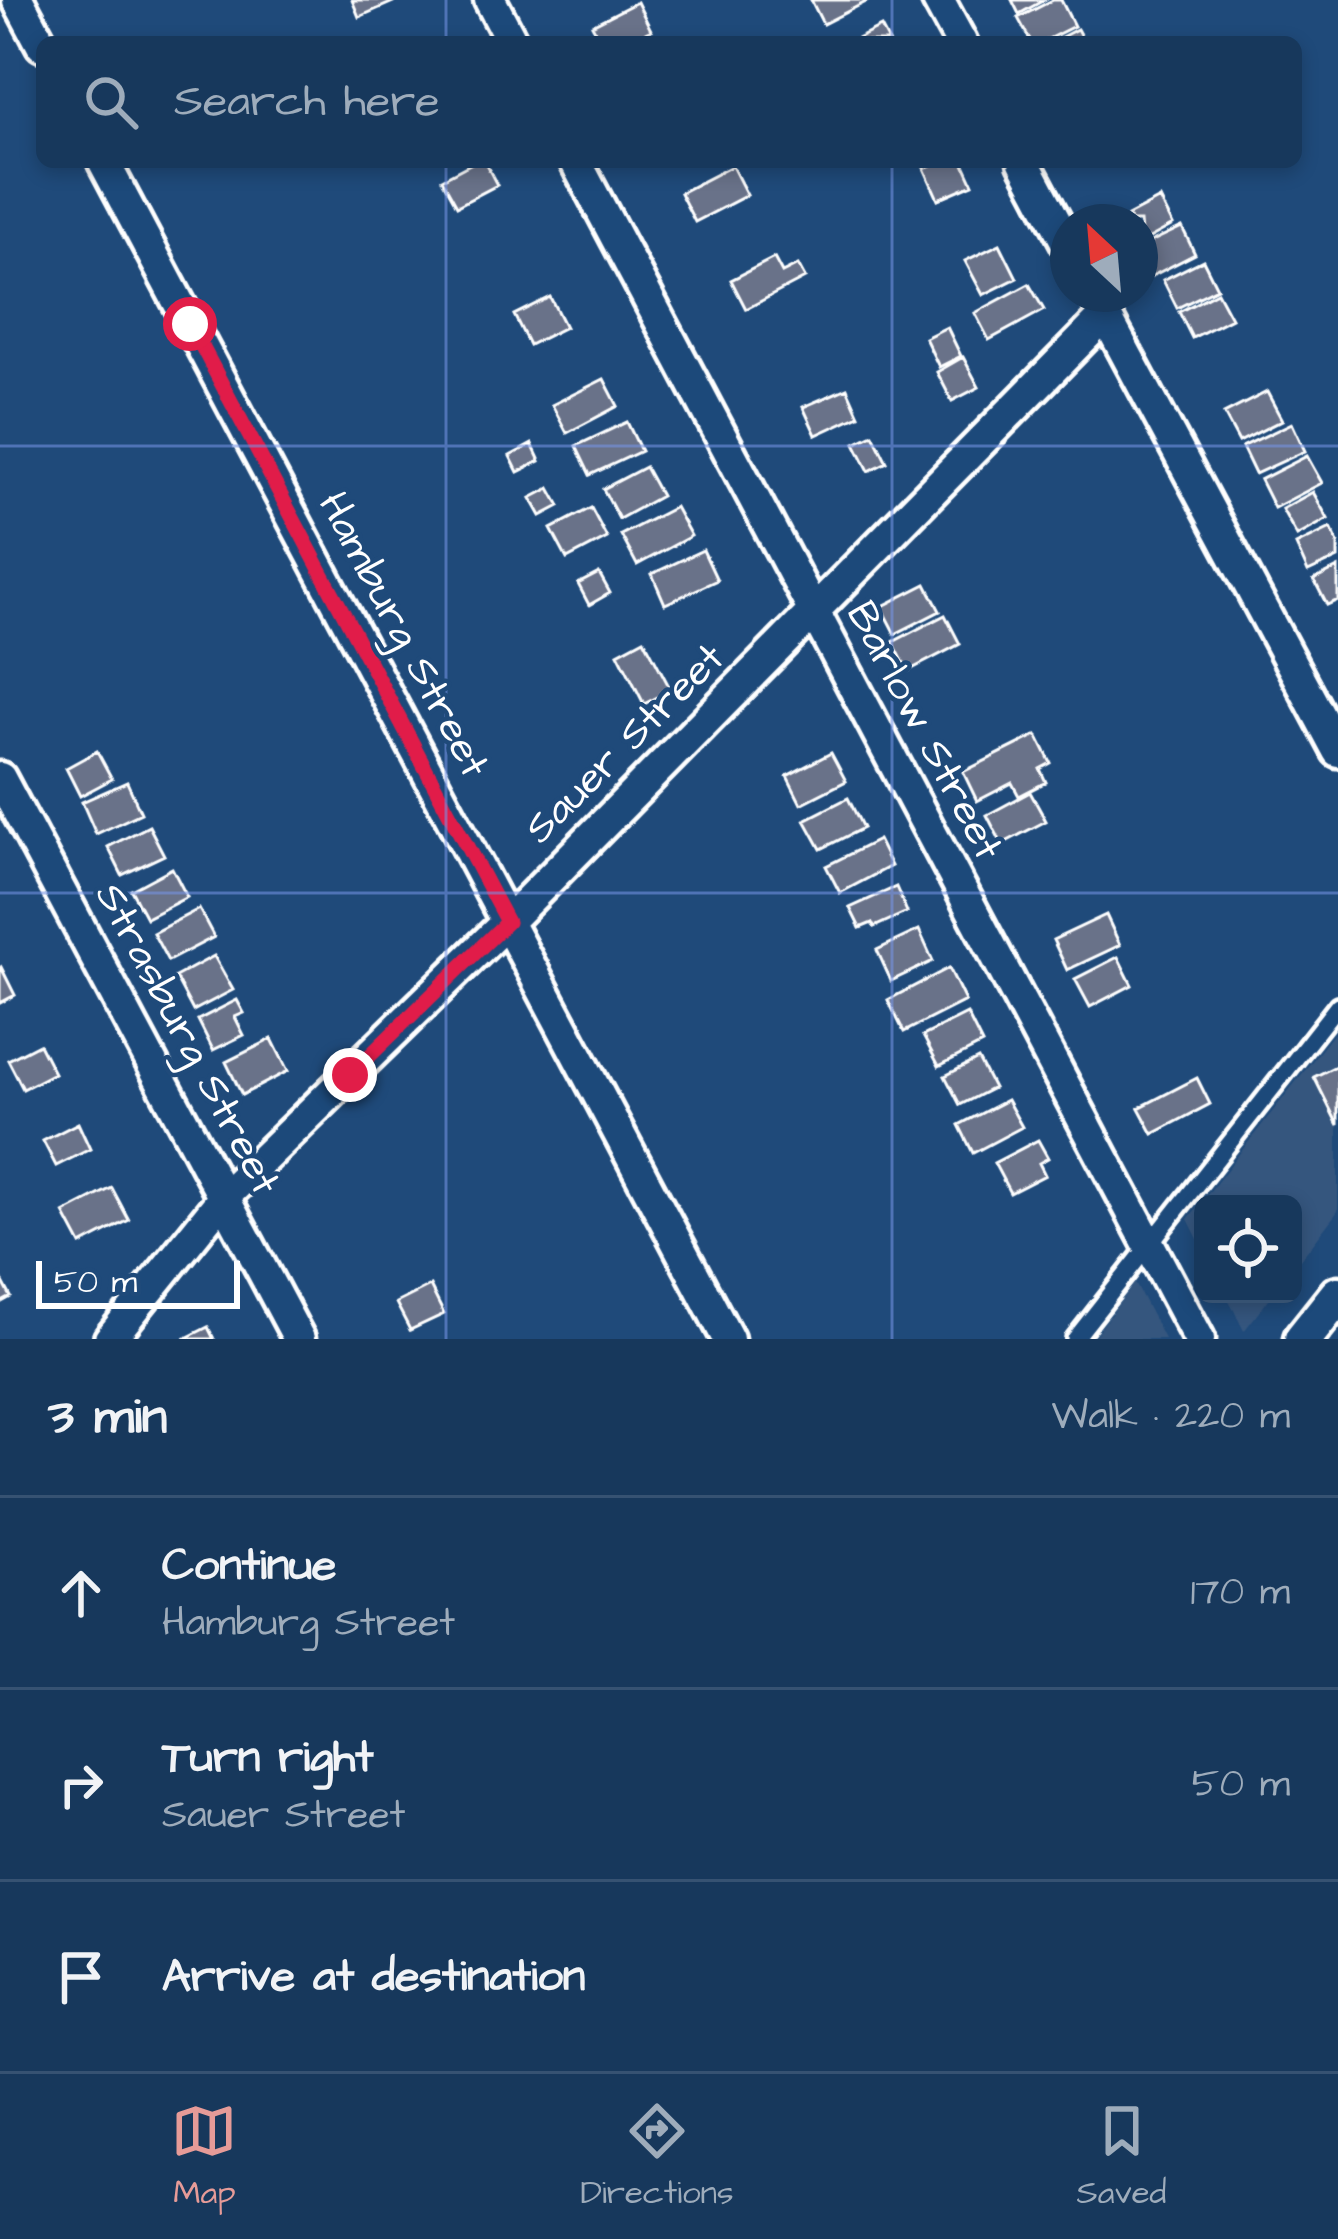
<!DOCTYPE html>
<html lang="en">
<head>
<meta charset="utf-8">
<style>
	body { margin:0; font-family:"Architects Daughter",sans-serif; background:#244365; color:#f1f3f6 }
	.controls { position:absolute; right:36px; bottom:36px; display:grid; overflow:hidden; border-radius:18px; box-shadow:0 6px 18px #0003 }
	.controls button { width:108px; height:108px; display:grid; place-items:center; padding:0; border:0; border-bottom:3px solid #365272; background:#17385c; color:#f1f3f6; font:60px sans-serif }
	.compass { position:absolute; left:1050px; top:204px; width:108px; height:108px; border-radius:50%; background:#17385c; box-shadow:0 6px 18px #0003; rotate:334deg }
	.scale { position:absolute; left:36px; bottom:30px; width:204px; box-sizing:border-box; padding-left:12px; border:6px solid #fff; border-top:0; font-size:33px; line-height:42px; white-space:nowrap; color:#fff; -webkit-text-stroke:9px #1f4a7a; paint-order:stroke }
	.stop { position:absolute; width:36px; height:36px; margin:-27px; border:9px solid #e11d48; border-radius:50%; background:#fff }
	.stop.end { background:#e11d48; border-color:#fff; box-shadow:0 3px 12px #0008 }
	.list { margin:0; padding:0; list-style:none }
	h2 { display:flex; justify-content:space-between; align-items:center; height:156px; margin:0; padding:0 48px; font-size:51px }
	h2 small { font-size:39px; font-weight:400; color:#9eacbb }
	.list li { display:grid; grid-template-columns:78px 1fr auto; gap:36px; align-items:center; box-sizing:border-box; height:192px; padding:0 48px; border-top:3px solid #365272 }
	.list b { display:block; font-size:45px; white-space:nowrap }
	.list p { margin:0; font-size:39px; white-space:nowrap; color:#9eacbb }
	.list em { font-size:39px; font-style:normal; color:#9eacbb }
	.icon { flex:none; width:66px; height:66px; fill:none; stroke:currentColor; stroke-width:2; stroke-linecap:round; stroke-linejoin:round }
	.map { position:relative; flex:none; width:1338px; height:1339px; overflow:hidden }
	.search { position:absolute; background:#17385c; box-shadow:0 6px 18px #0003; left:36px; right:36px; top:36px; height:132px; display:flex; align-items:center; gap:30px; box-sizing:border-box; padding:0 42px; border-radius:18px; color:#9eacbb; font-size:45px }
	.sheet { height:732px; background:#17385c }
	nav { display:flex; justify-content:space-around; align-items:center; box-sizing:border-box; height:168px; border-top:3px solid #365272; background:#17385c; font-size:33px; color:#9eacbb }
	nav a { display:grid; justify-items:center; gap:6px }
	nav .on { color:#e69b98 }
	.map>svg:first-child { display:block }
	.built { fill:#35567e }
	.building { fill:#697289; stroke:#fff; stroke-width:3 }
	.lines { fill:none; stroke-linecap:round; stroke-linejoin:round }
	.service-casing { stroke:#fff; stroke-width:24 }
	.minor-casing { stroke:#fff; stroke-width:39 }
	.tertiary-casing { stroke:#fff; stroke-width:45 }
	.service { stroke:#1f4a7a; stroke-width:15 }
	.minor { stroke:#1f4a7a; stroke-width:30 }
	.tertiary { stroke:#1f4a7a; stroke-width:36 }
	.route { stroke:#e11d48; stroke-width:15 }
	.grid { fill:none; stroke:#7795e8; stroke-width:3; stroke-opacity:0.55 }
	.labels { text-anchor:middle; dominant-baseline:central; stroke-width:9; stroke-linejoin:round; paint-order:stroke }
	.street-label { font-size:42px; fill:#fff; stroke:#1f4a7a }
</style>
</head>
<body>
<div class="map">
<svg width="1338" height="1339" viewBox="0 0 1338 1339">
	<rect width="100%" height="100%" fill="#1f4a7a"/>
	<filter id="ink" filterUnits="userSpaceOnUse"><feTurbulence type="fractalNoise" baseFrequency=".00833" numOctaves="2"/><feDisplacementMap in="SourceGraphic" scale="24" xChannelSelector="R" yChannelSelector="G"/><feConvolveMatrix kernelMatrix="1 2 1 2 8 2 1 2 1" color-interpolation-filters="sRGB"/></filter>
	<g filter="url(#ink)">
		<!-- built -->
		<path class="built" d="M1338,1028V1211L1293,1269V1204H1203V1249L1188,1219Z
			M1135,1283L1164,1339H1092Z
			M1226,1294H1273L1244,1331Z"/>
		<!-- building -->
		<path class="building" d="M352,0H392L393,2L359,17Z
			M811,0H870L823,24Z
			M1012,0H1044L1019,14Z
			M1053,0H1061L1074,26L1042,42H1031L1018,18Z
			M637,2L651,30L628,42H601L592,25Z
			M881,27L889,42H851Z
			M1077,29L1084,42H1052Z
			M474,162H485L497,185L457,206L442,179Z
			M939,162H963L973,184L938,199L924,168Z
			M732,166L747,195L695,222L680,193Z
			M1160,199L1173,225L1142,242L1140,222H1131L1128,216Z
			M1182,227L1195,254L1152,276L1140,247Z
			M1000,244L1017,278L983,295L965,261Z
			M774,258L782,273L798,265L805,278L746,309L731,280Z
			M1203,260L1217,288L1177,308L1163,280Z
			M1029,284L1044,310L989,340L975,313Z
			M1217,292L1231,318L1192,338L1179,312Z
			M550,297L565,327L529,345L514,315Z
			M947,327L961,356L939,367L925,338Z
			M963,357L979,387L952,401L937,372Z
			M604,379L618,406L567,433L552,405Z
			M847,388L859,415L816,435L803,407Z
			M1267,392L1282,420L1239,442L1224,414Z
			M627,422L641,451L590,475L576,446Z
			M1292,423L1305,451L1255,474L1242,447Z
			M873,434L887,462L869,471L855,443Z
			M532,444L540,461L518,472L510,456Z
			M1307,456L1322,483L1274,508L1260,480Z
			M645,467L661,496L619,519L603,489Z
			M550,488L560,506L541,516L531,498Z
			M1313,492L1328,519L1297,536L1282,509Z
			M675,507L691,536L637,565L621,535Z
			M591,508L607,538L567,559L551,529Z
			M1331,528L1338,543V558L1308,572L1296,545Z
			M703,550L717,580L665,604L652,574Z
			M1338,568V600L1327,605L1314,580Z
			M599,573L610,593L589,605L578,584Z
			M926,584L940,611L895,634L881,607Z
			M945,615L960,644L908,671L893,642Z
			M644,639L671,690L644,704L618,653Z
			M1037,735L1051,763L1040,769L1046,782L1019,796L1012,783L977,801L963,772Z
			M97,751L112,779L80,796L66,768Z
			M831,753L846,781L801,804L787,776Z
			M127,782L141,813L96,834L82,802Z
			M1030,792L1046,821L1002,844L987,815Z
			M848,798L863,828L821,849L805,820Z
			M149,826L164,855L122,875L108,847Z
			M878,840L891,866L840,893L826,866Z
			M172,868L187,897L146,918L131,890Z
			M896,887L907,912L874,927L872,923L860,928L850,908Z
			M199,909L214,937L168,961L153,933Z
			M1106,915L1120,945L1067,970L1053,940Z
			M919,930L933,961L891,981L877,950Z
			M214,956L233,990L193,1011L175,977Z
			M1118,957L1132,985L1090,1007L1075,979Z
			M1,967L15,995L0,1003V968Z
			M949,968L965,1001L904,1032L888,1000Z
			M237,1000L244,1013L235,1017L244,1035L213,1050L198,1020Z
			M967,1014L982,1044L939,1066L923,1036Z
			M272,1039L288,1071L242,1095L226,1062Z
			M39,1044L54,1073L23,1089L8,1060Z
			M978,1059L993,1088L960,1105L945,1076Z
			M1338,1065V1125L1314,1077Z
			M1197,1078L1210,1104L1153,1134L1139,1108Z
			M1007,1100L1022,1127L973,1153L959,1125Z
			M78,1123L90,1149L56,1166L43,1141Z
			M1038,1140L1048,1158L1039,1163L1045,1175L1010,1193L994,1163Z
			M112,1188L129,1220L81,1245L64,1213Z
			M2,1280L11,1297L0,1303V1281Z
			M430,1286L444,1314L410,1330L396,1303Z
			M208,1327L214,1339H184Z"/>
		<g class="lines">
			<!-- service casing -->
			<g class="service-casing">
				<path id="service" d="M1075,1339L1338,1005"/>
			</g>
			<!-- minor casing -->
			<g class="minor-casing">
				<path id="minor" d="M18,0L42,45
					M490,0L512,42
					M938,0L961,42
					M104,162L728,1339
					M576,162L1199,1339
					M1024,162L1068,245
					M1094,294L1338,751
					M0,778L299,1339
					M110,1339L224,1197L507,922L1105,316"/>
			</g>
			<!-- tertiary casing -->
			<g class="tertiary-casing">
				<path id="tertiary" d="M1303,1339L1338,1295"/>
			</g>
			<!-- service -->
			<use href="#service" class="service"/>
			<!-- minor -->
			<use href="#minor" class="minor"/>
			<!-- tertiary -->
			<use href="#tertiary" class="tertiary"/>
		</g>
	</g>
	<g class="lines" filter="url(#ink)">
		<!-- route -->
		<path class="route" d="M190,324L507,922L350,1075"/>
	</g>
	<!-- grid -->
	<path class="grid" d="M446,0V42M892,0V42M446,162V1339M892,162V1339M0,446H1338M0,893H1338"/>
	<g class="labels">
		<!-- street labels -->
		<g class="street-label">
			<text transform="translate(403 635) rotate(62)">Hamburg Street</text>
			<text transform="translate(924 731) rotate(62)">Barlow Street</text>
			<text transform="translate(625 744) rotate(-45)">Sauer Street</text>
			<text transform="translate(187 1039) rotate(62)">Strasburg Street</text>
		</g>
	</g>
</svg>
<div class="controls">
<button><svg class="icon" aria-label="locate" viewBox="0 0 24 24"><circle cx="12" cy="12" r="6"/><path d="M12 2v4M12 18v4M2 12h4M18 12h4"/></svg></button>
</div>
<svg class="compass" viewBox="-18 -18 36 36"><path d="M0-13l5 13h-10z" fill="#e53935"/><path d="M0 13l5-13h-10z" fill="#9eacbb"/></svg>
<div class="scale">50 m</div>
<div class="stop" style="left:190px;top:324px"></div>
<div class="stop end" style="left:350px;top:1075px"></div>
<div class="search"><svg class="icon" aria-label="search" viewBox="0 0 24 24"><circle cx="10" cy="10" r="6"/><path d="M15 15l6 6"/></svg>Search here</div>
</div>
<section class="sheet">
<h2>3 min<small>Walk · 220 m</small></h2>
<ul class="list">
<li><svg class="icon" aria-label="ahead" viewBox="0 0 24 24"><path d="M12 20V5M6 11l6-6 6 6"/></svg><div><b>Continue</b><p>Hamburg Street</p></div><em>170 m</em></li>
<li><svg class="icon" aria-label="right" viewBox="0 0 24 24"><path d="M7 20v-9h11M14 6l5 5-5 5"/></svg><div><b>Turn right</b><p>Sauer Street</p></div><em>50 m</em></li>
<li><svg class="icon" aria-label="arrive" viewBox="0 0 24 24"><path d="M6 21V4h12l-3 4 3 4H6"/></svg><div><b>Arrive at destination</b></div></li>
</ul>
</section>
<nav>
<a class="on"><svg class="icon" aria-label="map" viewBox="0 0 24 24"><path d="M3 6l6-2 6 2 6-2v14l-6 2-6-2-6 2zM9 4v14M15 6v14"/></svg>Map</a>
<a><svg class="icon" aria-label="directions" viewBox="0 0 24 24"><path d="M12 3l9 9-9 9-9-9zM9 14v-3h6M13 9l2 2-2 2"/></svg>Directions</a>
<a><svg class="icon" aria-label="saved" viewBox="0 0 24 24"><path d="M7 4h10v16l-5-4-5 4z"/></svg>Saved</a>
</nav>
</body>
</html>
